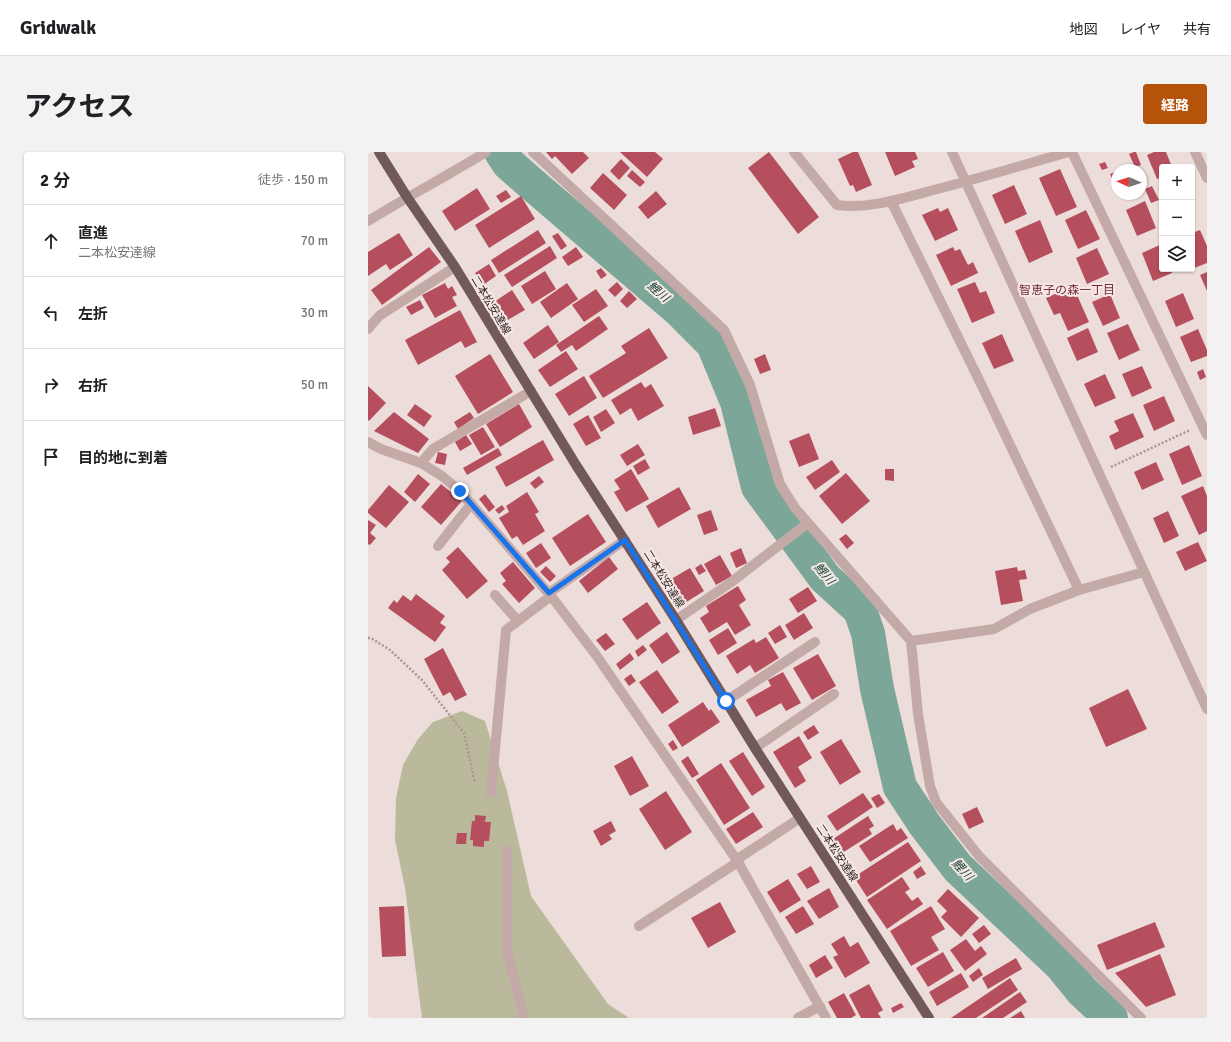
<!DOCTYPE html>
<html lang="ja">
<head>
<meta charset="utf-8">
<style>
	body { margin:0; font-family:Signika,"Noto Sans JP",sans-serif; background:#f2f2f2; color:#202124 }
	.controls { position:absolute; right:12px; top:12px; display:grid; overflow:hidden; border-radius:4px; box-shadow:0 1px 3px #0004 }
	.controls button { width:36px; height:36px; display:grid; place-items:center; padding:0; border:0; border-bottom:1px solid #e0e0e0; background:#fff; color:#202124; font:20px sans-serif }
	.compass { position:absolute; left:743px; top:12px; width:36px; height:36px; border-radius:50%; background:#fff; box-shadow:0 1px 3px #0004; rotate:273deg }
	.stop { position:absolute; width:12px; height:12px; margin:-9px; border:3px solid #1a73e8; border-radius:50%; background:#fff }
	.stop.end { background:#1a73e8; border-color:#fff; box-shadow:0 1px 4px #0008 }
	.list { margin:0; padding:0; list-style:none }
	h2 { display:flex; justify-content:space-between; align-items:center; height:52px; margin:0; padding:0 16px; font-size:17px }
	h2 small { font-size:13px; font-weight:400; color:#757577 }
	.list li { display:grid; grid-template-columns:26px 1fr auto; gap:12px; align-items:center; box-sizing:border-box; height:72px; padding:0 16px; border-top:1px solid #e0e0e0 }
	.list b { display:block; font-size:15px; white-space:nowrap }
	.list p { margin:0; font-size:13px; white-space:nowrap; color:#757577 }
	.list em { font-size:13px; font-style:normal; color:#757577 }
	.icon { flex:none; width:22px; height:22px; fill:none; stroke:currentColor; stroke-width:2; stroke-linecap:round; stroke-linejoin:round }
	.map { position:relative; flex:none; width:839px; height:866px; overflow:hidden; border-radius:4px }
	header { display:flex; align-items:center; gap:24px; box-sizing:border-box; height:56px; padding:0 20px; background:#fff; border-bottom:1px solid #e0e0e0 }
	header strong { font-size:19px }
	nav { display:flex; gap:22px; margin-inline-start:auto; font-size:14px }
	.intro { display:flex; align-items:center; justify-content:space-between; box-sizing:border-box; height:96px; padding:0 24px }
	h1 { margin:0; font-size:28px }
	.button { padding:10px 18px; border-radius:4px; background:#b45309; color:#fff; font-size:14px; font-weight:700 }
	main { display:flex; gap:24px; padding:0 24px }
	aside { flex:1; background:#fff; border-radius:4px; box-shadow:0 1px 3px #0004 }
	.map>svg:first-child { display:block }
	.green { fill:#bab99c }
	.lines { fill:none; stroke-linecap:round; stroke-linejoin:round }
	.river { stroke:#7ca698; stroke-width:34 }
	.building { fill:#b64f5d }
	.path { stroke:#af9392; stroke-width:2.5; stroke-dasharray:2 2; stroke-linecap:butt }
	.minor { stroke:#c4aaa7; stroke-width:10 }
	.major { stroke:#71595a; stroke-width:10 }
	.route { stroke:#1a73e8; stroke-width:5 }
	.labels { text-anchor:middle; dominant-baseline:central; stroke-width:4; stroke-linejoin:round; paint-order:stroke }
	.street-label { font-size:11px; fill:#312727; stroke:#f6e8e5 }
	.neighbourhood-label { font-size:12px; fill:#762a35; stroke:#f6e8e5 }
	.water-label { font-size:12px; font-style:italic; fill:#224d40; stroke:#f6e8e5 }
</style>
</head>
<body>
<header>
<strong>Gridwalk</strong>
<nav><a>地図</a><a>レイヤ</a><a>共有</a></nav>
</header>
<div class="intro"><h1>アクセス</h1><a class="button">経路</a></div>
<main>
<aside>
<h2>2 分<small>徒歩 · 150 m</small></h2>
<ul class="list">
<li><svg class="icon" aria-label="ahead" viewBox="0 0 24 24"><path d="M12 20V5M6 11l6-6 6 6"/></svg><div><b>直進</b><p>二本松安達線</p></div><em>70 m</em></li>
<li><svg class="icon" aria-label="left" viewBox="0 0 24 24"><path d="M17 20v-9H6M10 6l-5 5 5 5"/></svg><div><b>左折</b></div><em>30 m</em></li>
<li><svg class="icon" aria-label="right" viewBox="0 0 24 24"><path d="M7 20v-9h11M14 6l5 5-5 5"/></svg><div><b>右折</b></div><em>50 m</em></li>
<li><svg class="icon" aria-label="arrive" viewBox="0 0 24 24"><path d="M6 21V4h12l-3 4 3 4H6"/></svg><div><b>目的地に到着</b></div></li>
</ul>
</aside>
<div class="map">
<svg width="839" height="866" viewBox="0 0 839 866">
	<rect width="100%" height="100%" fill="#edddda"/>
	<!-- green -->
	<path class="green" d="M94,559L117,569L139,639L163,744L240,852L261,866H54L37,736L27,688L28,646L35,613L50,587L65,570Z"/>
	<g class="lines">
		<!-- river -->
		<path class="river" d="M133,0L141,12L165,33L310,157L345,192L369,250L390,335L457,426L492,458L500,481L509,537L532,635L557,673L590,716L693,813L714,839L743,866"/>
	</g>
	<!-- building -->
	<path class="building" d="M178,0H215L221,6L204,22L187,4L184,7Z
		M252,0H287L295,7L279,25Z
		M401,0L451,65L430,82L380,16Z
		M485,0H490L504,33L488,40L485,33L482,34L470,7Z
		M517,0H547L550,7L544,9L547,15L527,24Z
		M766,0H768L773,13L767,15L761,2Z
		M786,0H798L804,15H794V25L789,27L779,3Z
		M253,7L262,16L251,28L242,19Z
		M737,10L740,16L734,18L731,12Z
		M692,17L709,55L688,64L671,26Z
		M264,18L277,30L272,35L259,24Z
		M749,19V38L742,22Z
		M235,21L259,43L246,58L222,36Z
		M646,33L659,62L637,72L624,43Z
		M784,34L791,48L783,51L777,37Z
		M109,36L122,57L87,79L74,59Z
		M138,38L143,45L133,51L128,44Z
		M288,39L299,52L280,67L270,55Z
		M153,44L167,67L121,96L107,73Z
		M777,49L788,76L769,84L758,58Z
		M570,56L572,60L580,56L590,78L567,89L554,63Z
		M718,58L732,87L710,97L697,68Z
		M672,68L685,100L661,111L647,79Z
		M170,78L178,91L131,121L123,108Z
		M832,78L839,94V111L824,117V81Z
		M31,81L45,103L22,118L18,112L0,124V100Z
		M190,81L199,94L193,98L184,84Z
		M794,92V117H803L804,121L785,129L774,101Z
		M182,94L189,106L144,135L136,123Z
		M61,95L73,110L14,153L3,138Z
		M208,95L215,105L200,114L194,105Z
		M585,95L587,99L592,97L600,113L605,110L610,121L583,134L568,103Z
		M729,96L741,122L719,132L708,106Z
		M121,112L128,124L115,133L107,121Z
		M233,116L239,123L233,127L228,119Z
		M177,119L188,137L164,152L153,134Z
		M839,120V139L832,123Z
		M249,130L255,137L247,145L240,138Z
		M607,130L612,141L618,139L627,161L604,171L589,137Z
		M77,131L80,137L84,134L89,143L84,145L89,154L67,166L54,143Z
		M199,131L210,147L183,166L172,150Z
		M705,134L721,170L700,179L692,161L686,163L678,146Z
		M228,137L240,154L216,170L204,153Z
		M144,138L157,158L138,169L126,150Z
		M261,139L269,147L259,156L252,149Z
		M815,141L826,167L808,175L797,149Z
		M742,142L752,166L735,174L724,150Z
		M52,148L56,156L43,163L38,155Z
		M92,158L109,190L97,196L93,189L50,213L37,188Z
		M231,164L240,177L208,199L204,193L193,200L188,193Z
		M760,172L772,198L751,208L739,181Z
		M180,173L191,190L166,207L155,191Z
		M281,176L300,206L235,246L221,224L258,201L253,194Z
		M720,176L730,200L709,209L699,186Z
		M830,177L839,198V204L823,210L812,185Z
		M634,182L646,209L626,217L614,191Z
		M198,199L210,217L182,235L170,218Z
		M122,202L145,240L110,262L87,224Z
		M397,202L403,218L392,222L386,207Z
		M774,214L784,236L764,245L754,222Z
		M835,217L838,225L832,228L829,220Z
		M737,222L748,246L727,255L716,232Z
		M216,224L229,246L201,264L187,242Z
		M273,230L277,236L283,232L296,254L270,269L263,256L252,263L243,248Z
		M0,234L18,251L1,269L0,268Z
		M796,244L807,269L786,279L775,253Z
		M47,252L64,264L56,275L39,263Z
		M151,252L164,275L132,295L118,272Z
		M347,256L353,274L325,283L320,265Z
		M238,257L247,271L233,280L225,265Z
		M26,260L61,287L50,301L6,279Z
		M102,260L106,266L90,277L86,270Z
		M765,261L776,285L747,298L741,284L751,279L746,269Z
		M220,263L233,286L218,294L205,272Z
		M115,275L127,295L113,303L101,283Z
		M441,281L451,307L431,315L421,289Z
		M98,283L104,292L92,299L87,290Z
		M175,288L186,308L138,335L127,315Z
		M270,292L277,303L259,314L252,303Z
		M821,293L834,324L814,333L801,302Z
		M130,296L134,303L99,323L95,316Z
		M70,300L79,302L77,313L67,311Z
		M277,307L282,316L270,323L265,314Z
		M464,308L472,320L447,338L438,325Z
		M788,310L796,328L774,338L766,320Z
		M263,317L281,347L258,360L246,340L252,337L246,328Z
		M517,317H526V329L517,328Z
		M478,321L502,349L474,372L451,344Z
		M50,322L62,332L47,350L36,340Z
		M171,324L176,330L167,337L162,331Z
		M73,332L94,349L73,373L53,355Z
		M21,333L41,350L18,376L0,361V358Z
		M835,334L839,344V379L831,383L813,344Z
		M311,335L323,357L290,376L278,354Z
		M159,340L171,360L167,362L177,379L155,393L149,384L144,387L131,366L141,360L138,354Z
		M117,342L127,355L121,360L111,347Z
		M134,353L137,357L131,362L127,358Z
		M343,358L350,378L336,383L329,363Z
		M800,359L811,384L796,391L785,366Z
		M220,362L238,390L202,414L184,386Z
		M0,368L8,373L2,381L8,386L2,393L0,392Z
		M478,382L486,391L479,397L471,387Z
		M830,390L839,409L817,419L808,400Z
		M173,391L183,406L168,416L158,401Z
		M90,395L120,429L99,447L74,418L82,410L78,406Z
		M373,396L379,411L368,416L362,401Z
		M352,403L364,424L348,433L336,412Z
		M241,405L250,417L220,441L211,429Z
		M145,410L167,436L151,451L134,432L138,429L132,421Z
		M333,412L338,419L331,423L327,416Z
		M178,414L188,424L182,430L172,420Z
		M649,415L650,419L657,418L659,427L651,428L655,449L633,453L627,419Z
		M322,416L336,439L312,454L298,430Z
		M370,434L378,448L371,453L383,473L367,483L359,470L341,481L332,466L341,460L338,454Z
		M440,435L449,449L430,461L421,447Z
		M48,442L77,464L72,471L78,475L67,490L20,456L26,448L29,451L35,443L43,449Z
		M279,450L293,471L269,488L254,467Z
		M436,461L445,476L426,488L417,473Z
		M412,473L419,485L407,492L400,481Z
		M360,476L369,491L350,503L341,488Z
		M299,480L312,500L294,512L281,493Z
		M238,481L247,492L237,499L228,488Z
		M398,485L411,506L387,521L382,513L369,522L358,504L386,487L388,491Z
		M275,493L279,498L270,505L267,499Z
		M75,496L99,543L87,549L82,540L75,544L56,507Z
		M262,501L266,507L252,518L248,512Z
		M450,502L468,534L444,548L425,516Z
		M289,518L311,550L294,562L271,530Z
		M415,520L433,551L418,559L413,551L388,565L378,548L403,534L400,528Z
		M263,522L268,529L261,534L256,527Z
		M760,537L779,577L738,595L721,556Z
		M335,550L341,559L343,557L352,570L314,595L300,573Z
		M446,573L451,581L440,588L435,580Z
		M431,584L444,606L430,615L438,629L427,636L405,600Z
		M473,587L493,620L472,633L452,600Z
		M305,588L310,596L305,599L300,592Z
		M375,600L397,635L384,644L361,609Z
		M264,604L281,634L262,644L246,614Z
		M320,604L331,622L324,626L313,609Z
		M353,611L382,656L356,673L328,628Z
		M298,639L324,680L297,698L271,657Z
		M495,641L505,655L469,679L459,664Z
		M511,642L517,651L509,656L503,646Z
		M609,655L616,670L601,677L594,662Z
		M385,660L395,675L368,692L358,677Z
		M107,663L118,664L117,670H123L121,689H116V695L105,694V688H102L104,669H107Z
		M500,664L506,674L501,677L504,682L471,703L462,689Z
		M243,669L248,679L241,683L244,687L233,694L225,679Z
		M525,672L529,679L533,676L540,686L502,710L491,694Z
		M89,681H99L98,692H88Z
		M540,690L553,709L499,745L486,725Z
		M443,714L452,730L439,737L429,722Z
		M553,714L558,722L549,727L545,720Z
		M534,725L542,737L537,740L544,749L550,745L555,752L519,777L499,748Z
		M420,727L433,748L412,761L399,740Z
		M461,736L471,755L451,767L439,749Z
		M580,737L611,766L593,785L573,765L579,759L569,749Z
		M352,750L368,780L340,796L323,766Z
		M36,754L38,804L14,805L11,755Z
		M435,754L446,772L428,782L417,765Z
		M563,754L577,777L563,785L571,798L543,814L522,779Z
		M787,770L797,795L739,818L729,793Z
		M616,773L623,782L611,791L604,782Z
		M476,784L482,795L490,790L502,811L477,826L465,805L470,803L463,792Z
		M598,787L607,799L613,794L619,802L597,819L582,798Z
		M575,800L586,819L560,835L548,816Z
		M792,802L808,843L778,855L747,821Z
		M457,803L465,816L448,826L441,813Z
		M648,806L654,817L620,837L614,826Z
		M611,816L615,823L605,830L601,824Z
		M593,821L601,835L569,854L561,840Z
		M642,826L650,838L608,866H583Z
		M501,832L515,858L510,861L513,866H493L481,843Z
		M652,840L659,850L635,866H614Z
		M476,841L488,863L483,866H469L460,850Z
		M533,851L536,855L525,861L523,856Z
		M653,859L657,866H642Z"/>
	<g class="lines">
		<!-- path -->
		<path class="path" d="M743,315L822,278
			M0,486H3L22,498L54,528L96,581L107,631"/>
		<!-- minor -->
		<path class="minor" d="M165,0L356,178L382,233L412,332L427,356L543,489L626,477L662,457L711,438L776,420
			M426,0L469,53C500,57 532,47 562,39C609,27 655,13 701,0
			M584,0L839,557
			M704,0L839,283
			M827,0L839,26
			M523,49L614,234L711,438
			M0,69C39,45 79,24 118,0
			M0,177L11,164L87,115
			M0,290L13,297L53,311L74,324L92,339L183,444L228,503L370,710L458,866
			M53,311L65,297L163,239
			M70,394L103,352
			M181,441L257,388
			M127,443L150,469
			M308,468L362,431L440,371
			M543,489L550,562L562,634L568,650L611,704L773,866
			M358,549L447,490
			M387,596L466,542
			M123,641L138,478L183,444
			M139,698V799L156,866
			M368,708L432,666
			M271,774L370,710
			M430,866L452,854"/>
		<!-- major -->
		<path class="major" d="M11,0L39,45L87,115L208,313L308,468L387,596L561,866"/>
	</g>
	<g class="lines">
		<!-- route -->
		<path class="route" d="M92,339L181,441L257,388L358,549"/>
	</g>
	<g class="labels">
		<!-- street labels -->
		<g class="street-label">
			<text transform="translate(123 153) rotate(59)">二本松安達線</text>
			<text transform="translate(296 427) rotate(58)">二本松安達線</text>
			<text transform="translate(469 701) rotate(57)">二本松安達線</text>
		</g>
		<!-- neighbourhood labels -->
		<g class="neighbourhood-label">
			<text x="699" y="138">智恵子の森一丁目</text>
		</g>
		<!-- water labels -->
		<g class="water-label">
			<text transform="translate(290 140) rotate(40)">鯉川</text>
			<text transform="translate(456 422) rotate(49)">鯉川</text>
			<text transform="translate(594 718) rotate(47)">鯉川</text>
		</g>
	</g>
</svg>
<div class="controls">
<button>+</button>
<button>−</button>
<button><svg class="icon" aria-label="layers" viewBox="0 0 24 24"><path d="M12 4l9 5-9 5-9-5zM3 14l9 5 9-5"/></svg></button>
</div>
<svg class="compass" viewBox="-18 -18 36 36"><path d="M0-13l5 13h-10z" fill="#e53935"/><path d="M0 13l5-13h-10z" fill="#757577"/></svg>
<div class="stop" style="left:358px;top:549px"></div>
<div class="stop end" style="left:92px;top:339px"></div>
</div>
</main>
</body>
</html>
